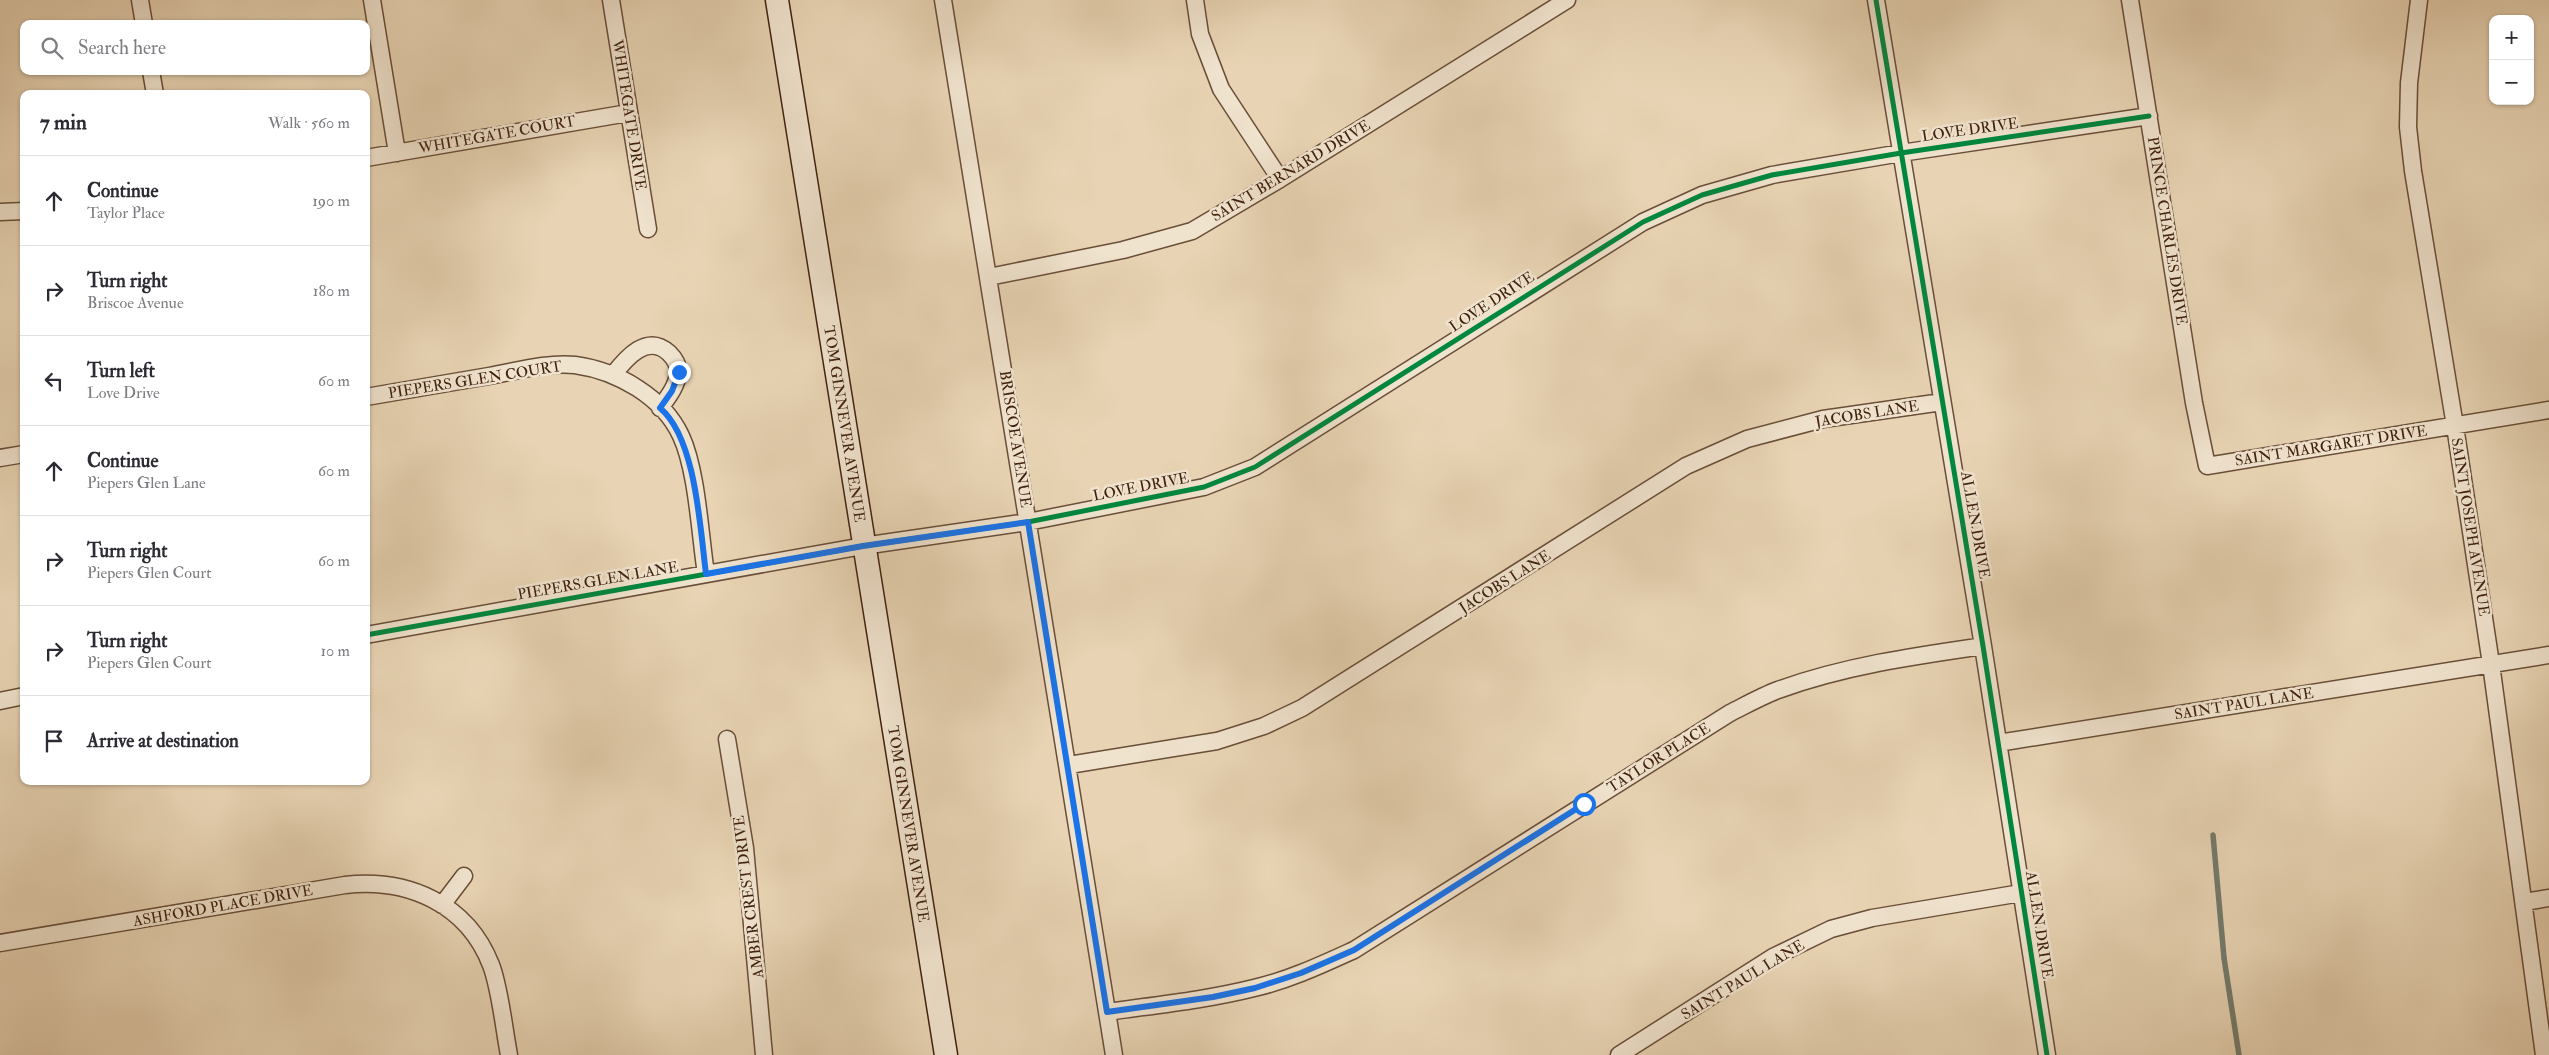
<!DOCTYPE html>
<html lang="en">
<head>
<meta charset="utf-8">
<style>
	body { margin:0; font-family:"IM FELL Double Pica",serif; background:#f2f2f3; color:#2b2b33 }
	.controls { position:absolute; right:15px; top:15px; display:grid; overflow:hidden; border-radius:10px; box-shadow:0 1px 4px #0004 }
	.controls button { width:45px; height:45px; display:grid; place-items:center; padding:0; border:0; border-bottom:1px solid #e1e1e2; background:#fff; color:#2b2b33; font:25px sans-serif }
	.stop { position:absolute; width:15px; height:15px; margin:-11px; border:4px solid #1a73e8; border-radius:50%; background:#fff }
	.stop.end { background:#1a73e8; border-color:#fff; box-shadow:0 1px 5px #0008 }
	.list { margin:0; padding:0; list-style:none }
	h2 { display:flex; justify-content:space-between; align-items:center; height:65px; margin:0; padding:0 20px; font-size:21px }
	h2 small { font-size:16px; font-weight:400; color:#7c7c81 }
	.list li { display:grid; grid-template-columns:32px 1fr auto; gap:15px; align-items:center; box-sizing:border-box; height:90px; padding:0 20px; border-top:1px solid #e1e1e2 }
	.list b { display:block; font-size:19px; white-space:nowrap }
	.list p { margin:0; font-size:16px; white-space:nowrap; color:#7c7c81 }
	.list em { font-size:16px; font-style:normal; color:#7c7c81 }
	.icon { flex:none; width:28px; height:28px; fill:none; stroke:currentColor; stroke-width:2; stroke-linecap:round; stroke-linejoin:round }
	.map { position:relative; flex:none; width:2549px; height:1055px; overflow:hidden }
	.search { position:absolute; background:#fff; box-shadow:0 1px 4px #0004; left:20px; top:20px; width:350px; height:55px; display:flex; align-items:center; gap:12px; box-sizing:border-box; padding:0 18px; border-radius:10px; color:#7c7c81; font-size:19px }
	.panel { position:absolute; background:#fff; box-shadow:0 1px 4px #0004; left:20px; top:90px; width:350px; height:695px; border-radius:10px }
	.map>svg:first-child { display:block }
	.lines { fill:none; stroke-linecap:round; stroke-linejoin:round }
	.stream { stroke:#747c6d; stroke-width:5.5 }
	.minor-casing { stroke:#694e38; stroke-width:19 }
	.secondary-casing { stroke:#3f210e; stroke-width:25 }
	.minor { stroke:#f0e3ce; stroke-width:16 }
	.secondary { stroke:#f0e3ce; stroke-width:22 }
	.cycleway-casing { stroke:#f0e3ce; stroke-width:8 }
	.cycleway { stroke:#00873e; stroke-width:5 }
	.route { stroke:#1a73e8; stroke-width:6 }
	.labels { text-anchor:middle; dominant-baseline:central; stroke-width:5; stroke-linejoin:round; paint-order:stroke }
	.street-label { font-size:15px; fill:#3f210e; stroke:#f0e3ce }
</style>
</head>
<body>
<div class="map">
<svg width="2549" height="1055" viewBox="0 0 2549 1055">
	<rect width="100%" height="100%" fill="#e8d4b4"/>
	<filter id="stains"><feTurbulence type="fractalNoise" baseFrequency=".004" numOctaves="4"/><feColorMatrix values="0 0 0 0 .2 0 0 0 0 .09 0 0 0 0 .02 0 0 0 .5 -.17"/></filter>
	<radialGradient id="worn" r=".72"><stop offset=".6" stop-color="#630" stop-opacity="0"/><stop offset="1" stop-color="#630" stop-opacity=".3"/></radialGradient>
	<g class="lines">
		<!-- stream -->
		<path class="stream" d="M2213,835L2224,958L2239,1055"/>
		<!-- minor casing -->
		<g class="minor-casing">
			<path id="minor" d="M140,0L144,24
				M372,0L397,153
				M611,0L648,229
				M943,0L1114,1055
				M1195,0L1200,34L1221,89L1280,179
				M1876,0L1983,646L2047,1055
				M2130,0L2194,403L2207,466L2549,410
				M2419,0L2409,83L2408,127L2413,171L2455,426L2491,664L2544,1055
				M151,71L155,94
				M366,158L628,113
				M0,212L24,211
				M989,277L1123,250L1192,231L1280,179L1567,0
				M613,375C626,358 647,333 669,353C674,358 679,365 678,373C677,386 668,397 660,408
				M366,397C407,390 448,383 489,376C517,371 548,362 575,365C618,371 663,397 681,436C697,470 700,535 706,574
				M0,458L24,454
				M366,635L863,546L1028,522L1204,487L1255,467L1643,222L1702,195L1772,175L1901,153L2149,116
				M0,701L24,696
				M727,739L745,848L764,1055
				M1998,743L2549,655
				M1069,765L1217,741L1264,726L1302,708L1686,466L1747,439L1823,419L1942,402
				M2524,902L2549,898
				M442,905L464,876
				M0,943L345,885C407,878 467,903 491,965C500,988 504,1029 509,1055
				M1107,1012C1156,1005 1206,1000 1254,988C1289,980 1321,965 1354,950L1730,713C1746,705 1762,696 1778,690C1844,666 1914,656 1983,646
				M1619,1055L1773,957L1831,929L1872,918L2021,893"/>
		</g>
		<!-- secondary casing -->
		<g class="secondary-casing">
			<path id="secondary" d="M777,0L946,1055"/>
		</g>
		<!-- minor -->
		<use href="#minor" class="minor"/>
		<!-- secondary -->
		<use href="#secondary" class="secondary"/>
		<!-- cycleway casing -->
		<g class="cycleway-casing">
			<path id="cycleway" d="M1876,0L1983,646L2047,1055
				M366,635L863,546L1028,522L1204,487L1255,467L1643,222L1702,195L1772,175L1901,153L2149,116"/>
		</g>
		<!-- cycleway -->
		<use href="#cycleway" class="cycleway"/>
	</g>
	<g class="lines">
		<!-- route -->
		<path class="route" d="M679,372L672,391L660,408C696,438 700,528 706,574L863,546L1028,522L1107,1012L1213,997L1255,988L1301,973L1354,950L1584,804"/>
	</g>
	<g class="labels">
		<!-- street labels -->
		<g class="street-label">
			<text transform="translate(629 115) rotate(81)">WHITEGATE DRIVE</text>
			<text transform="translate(1970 130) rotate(-8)">LOVE DRIVE</text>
			<text transform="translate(497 135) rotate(-10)">WHITEGATE COURT</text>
			<text transform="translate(1291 171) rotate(-31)">SAINT BERNARD DRIVE</text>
			<text transform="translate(2167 231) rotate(81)">PRINCE CHARLES DRIVE</text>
			<text transform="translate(1492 302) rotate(-33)">LOVE DRIVE</text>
			<text transform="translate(475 380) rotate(-9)">PIEPERS GLEN COURT</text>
			<text transform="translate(1867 414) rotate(-9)">JACOBS LANE</text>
			<text transform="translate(844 424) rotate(81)">TOM GINNEVER AVENUE</text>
			<text transform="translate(1015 439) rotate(81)">BRISCOE AVENUE</text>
			<text transform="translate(2331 446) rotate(-9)">SAINT MARGARET DRIVE</text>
			<text transform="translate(1141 487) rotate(-11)">LOVE DRIVE</text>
			<text transform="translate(1975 525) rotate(80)">ALLEN DRIVE</text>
			<text transform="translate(2470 527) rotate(81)">SAINT JOSEPH AVENUE</text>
			<text transform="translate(598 581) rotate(-10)">PIEPERS GLEN LANE</text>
			<text transform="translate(1505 582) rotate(-32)">JACOBS LANE</text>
			<text transform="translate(2244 704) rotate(-9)">SAINT PAUL LANE</text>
			<text transform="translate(1659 758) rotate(-32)">TAYLOR PLACE</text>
			<text transform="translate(908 824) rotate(81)">TOM GINNEVER AVENUE</text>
			<text transform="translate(749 897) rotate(-97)">AMBER CREST DRIVE</text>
			<text transform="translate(223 906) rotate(-10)">ASHFORD PLACE DRIVE</text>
			<text transform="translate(2039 925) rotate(81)">ALLEN DRIVE</text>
			<text transform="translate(1743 980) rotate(-31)">SAINT PAUL LANE</text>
		</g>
	</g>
	<rect width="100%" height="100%" filter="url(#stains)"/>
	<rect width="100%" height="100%" fill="url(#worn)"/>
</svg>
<div class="controls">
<button>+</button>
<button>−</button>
</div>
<div class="stop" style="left:1584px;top:804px"></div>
<div class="stop end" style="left:679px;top:372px"></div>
<div class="search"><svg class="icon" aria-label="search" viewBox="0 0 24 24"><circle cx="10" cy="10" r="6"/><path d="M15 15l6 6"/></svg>Search here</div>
<section class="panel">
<h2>7 min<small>Walk · 560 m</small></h2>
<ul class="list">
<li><svg class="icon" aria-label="ahead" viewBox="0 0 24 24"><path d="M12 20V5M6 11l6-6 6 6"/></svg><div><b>Continue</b><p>Taylor Place</p></div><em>190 m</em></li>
<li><svg class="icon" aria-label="right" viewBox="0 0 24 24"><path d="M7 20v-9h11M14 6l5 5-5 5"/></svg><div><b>Turn right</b><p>Briscoe Avenue</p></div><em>180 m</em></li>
<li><svg class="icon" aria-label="left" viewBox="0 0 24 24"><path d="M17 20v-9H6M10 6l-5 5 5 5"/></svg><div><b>Turn left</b><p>Love Drive</p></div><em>60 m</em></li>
<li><svg class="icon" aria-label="ahead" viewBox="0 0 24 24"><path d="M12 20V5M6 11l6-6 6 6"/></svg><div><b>Continue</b><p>Piepers Glen Lane</p></div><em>60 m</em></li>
<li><svg class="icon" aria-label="right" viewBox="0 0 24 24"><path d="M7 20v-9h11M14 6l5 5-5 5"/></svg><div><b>Turn right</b><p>Piepers Glen Court</p></div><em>60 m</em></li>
<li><svg class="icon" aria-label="right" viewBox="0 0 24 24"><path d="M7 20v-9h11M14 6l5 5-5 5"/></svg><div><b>Turn right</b><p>Piepers Glen Court</p></div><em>10 m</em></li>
<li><svg class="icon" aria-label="arrive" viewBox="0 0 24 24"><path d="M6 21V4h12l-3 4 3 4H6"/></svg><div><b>Arrive at destination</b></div></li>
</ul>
</section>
</div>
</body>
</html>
